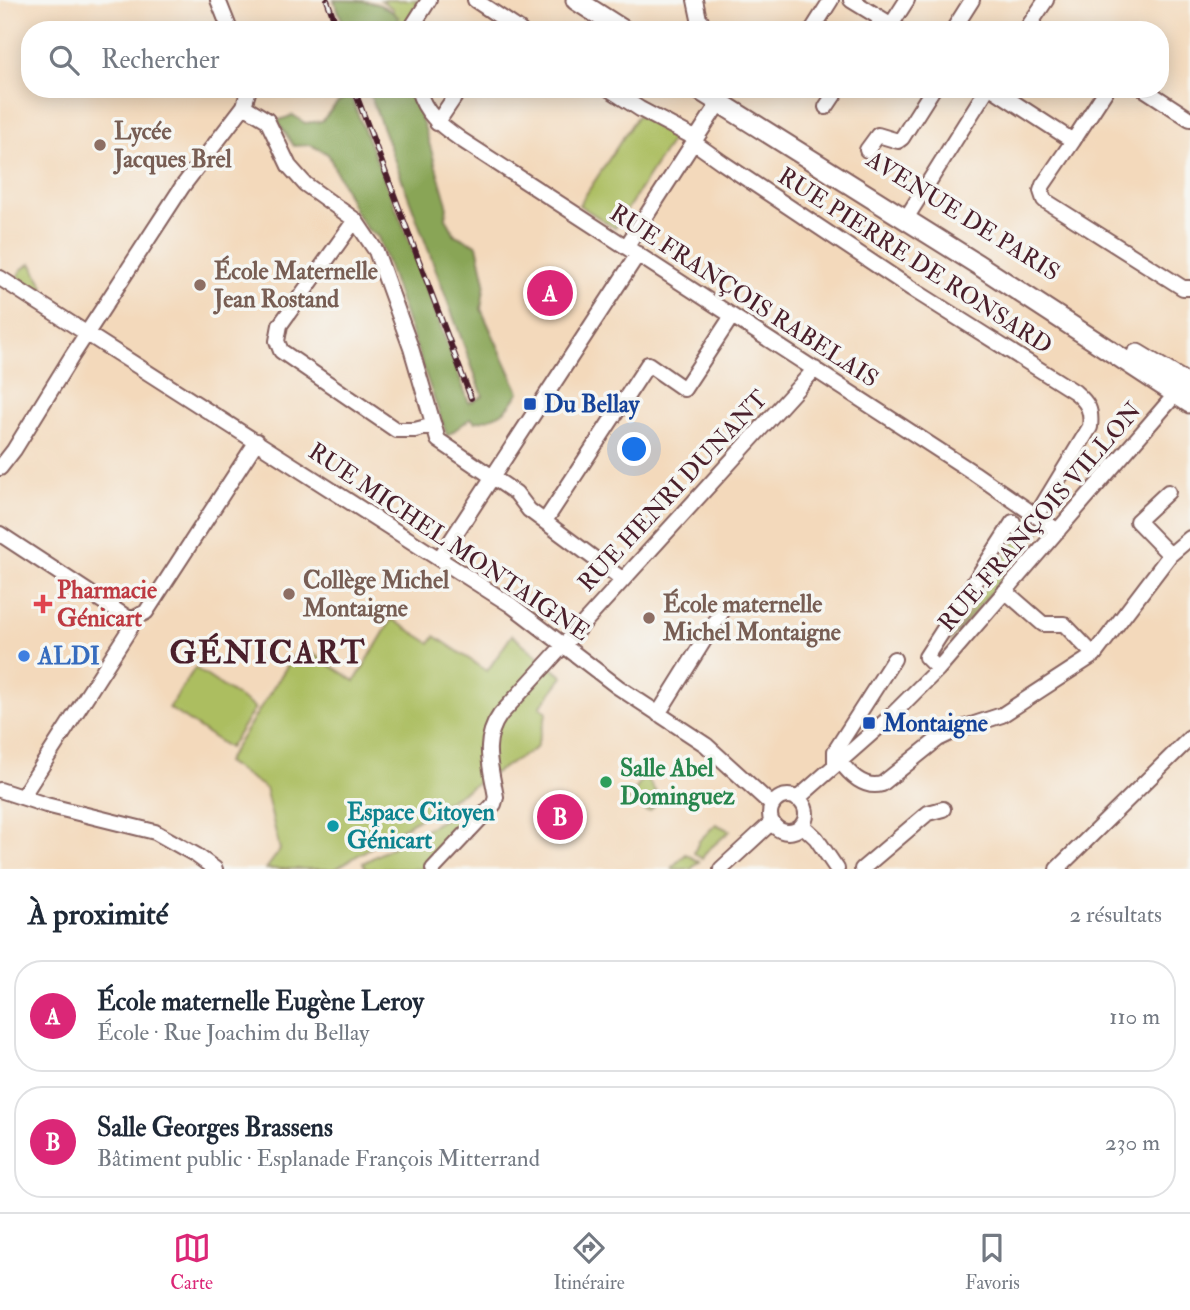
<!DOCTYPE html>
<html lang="fr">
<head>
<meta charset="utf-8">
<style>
	body { margin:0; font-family:"IM FELL Double Pica",serif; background:#f2f2f3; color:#1f2937 }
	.you { position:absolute; left:635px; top:450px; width:24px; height:24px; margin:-18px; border:5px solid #fff; border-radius:50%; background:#1a73e8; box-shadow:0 0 0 10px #1a73e833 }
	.badge { display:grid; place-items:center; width:46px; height:46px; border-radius:50%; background:#db2777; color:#fff; font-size:23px; font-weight:700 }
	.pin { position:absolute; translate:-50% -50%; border:4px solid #fff; box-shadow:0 2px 7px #0006 }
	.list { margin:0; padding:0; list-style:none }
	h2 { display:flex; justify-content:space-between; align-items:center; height:91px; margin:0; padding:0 28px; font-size:30px }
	h2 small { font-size:23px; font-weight:400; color:#747a83 }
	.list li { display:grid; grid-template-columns:46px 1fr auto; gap:21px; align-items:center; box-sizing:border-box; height:112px; margin:0 14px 14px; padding:0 14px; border:2px solid #e0e1e3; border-radius:28px }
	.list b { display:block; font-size:26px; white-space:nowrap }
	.list p { margin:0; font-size:23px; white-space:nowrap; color:#747a83 }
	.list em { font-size:23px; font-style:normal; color:#747a83 }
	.icon { flex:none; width:38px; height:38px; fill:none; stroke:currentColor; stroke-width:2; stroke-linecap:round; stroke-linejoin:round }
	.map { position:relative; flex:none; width:1190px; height:869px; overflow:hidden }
	.search { position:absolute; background:#fff; box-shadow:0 4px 18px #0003; left:21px; right:21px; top:21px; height:77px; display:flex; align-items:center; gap:18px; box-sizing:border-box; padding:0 24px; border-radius:28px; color:#747a83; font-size:26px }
	.sheet { height:343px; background:#fff }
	nav { display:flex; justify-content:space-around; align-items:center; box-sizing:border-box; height:98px; border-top:2px solid #e0e1e3; background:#fff; font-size:19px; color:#747a83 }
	nav a { display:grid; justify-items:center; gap:4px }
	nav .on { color:#db2777 }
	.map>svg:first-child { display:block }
	.green { fill:#acbe61; stroke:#7b6e46; stroke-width:2 }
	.forest { fill:#89a557; stroke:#6a6241; stroke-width:2 }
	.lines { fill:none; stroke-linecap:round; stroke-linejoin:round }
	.minor-casing { stroke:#85605d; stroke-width:18 }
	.major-casing { stroke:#85605d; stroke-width:23 }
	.minor { stroke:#fff; stroke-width:14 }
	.major { stroke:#fff; stroke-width:19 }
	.rail-casing { stroke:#4a1f2b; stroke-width:6 }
	.rail { stroke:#f6f6f2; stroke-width:3.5; stroke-dasharray:10; stroke-linecap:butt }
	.education-dot { fill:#8d6e63; stroke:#f6f6f2; stroke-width:2.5 }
	.transit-dot { fill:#1a4fb4; stroke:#f6f6f2; stroke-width:2.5 }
	.health-dot { fill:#e0444e; stroke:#f6f6f2; stroke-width:2.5 }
	.shop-dot { fill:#3f7fe0; stroke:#f6f6f2; stroke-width:2.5 }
	.leisure-dot { fill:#2e9e5b; stroke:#f6f6f2; stroke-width:2.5 }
	.culture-dot { fill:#0f9aa8; stroke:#f6f6f2; stroke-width:2.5 }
	.labels { text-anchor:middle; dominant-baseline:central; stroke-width:7; stroke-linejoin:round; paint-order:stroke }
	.education-label { font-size:24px; font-weight:bold; fill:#785e54; stroke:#f6f6f2; text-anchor:start }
	.street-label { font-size:24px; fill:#4a1f2b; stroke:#f6f6f2 }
	.transit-label { font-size:24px; font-weight:bold; fill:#164399; stroke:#f6f6f2; text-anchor:start }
	.health-label { font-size:24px; font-weight:bold; fill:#be3a42; stroke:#f6f6f2; text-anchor:start }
	.shop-label { font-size:24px; font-weight:bold; fill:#366cbe; stroke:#f6f6f2; text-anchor:start }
	.leisure-label { font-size:24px; font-weight:bold; fill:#27864d; stroke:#f6f6f2; text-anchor:start }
	.culture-label { font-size:24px; font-weight:bold; fill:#0d838f; stroke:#f6f6f2; text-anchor:start }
	.district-label { font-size:32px; font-weight:bold; letter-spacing:2px; fill:#4a1f2b; stroke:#f6f6f2 }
</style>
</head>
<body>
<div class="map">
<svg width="1190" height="869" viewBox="0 0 1190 869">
	<rect width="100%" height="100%" fill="#f6f6f2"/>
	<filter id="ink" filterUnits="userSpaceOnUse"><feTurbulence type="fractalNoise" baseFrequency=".0143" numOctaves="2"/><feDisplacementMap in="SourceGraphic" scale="14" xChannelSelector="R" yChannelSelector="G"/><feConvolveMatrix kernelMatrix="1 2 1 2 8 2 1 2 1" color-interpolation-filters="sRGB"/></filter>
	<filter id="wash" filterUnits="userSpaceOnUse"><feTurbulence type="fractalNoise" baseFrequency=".00686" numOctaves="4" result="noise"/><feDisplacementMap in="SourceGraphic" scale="28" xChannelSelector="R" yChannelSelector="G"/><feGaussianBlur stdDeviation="1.57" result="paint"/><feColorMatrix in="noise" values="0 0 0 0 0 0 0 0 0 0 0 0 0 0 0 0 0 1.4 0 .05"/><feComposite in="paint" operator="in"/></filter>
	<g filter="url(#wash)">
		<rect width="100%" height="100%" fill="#f3d9bb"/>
		<!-- green -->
		<path class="green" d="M381,0H419L401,30H391L393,9Z
			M638,115L673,138L615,228L579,205Z
			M31,263L44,287L40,291L18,277L21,270Z
			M1030,519L1041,526V531L950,642Z
			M392,619L430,643L435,636L487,671L512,635L563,677L540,707L547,712L536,748L335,869H266L280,850L265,788L226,762L300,646L355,681Z
			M195,668L255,708L229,748L169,708Z
			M645,775L660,799L650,811H646L629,800Z
			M474,803L472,815L422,869H366L363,863Z
			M716,824L730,831L706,852L702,859L694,853L699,841Z
			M686,854L699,862L691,869H672V867Z"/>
		<!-- forest -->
		<path class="forest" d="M334,0C362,0 382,0 399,18L391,30H346Z
			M368,89H410L425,129L447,204L446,218L455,235L477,245L485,282L481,309L519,392C506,414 500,416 475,422L471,418L447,436L378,237L366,228L355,211L328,154L311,145L294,146L277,121L293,115L305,123L322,121L337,103L350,95L403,225L469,403L483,396Z"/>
	</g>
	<g filter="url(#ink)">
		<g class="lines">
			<!-- minor casing -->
			<g class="minor-casing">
				<path id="minor" d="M218,0L230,30
					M475,0L520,30
					M695,0L699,19L709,30
					M851,0L882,19
					M891,25L907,0
					M410,30L429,0
					M812,30L831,0
					M875,30L882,19L900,30
					M953,30L972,0
					M1026,30L1046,0
					M418,89C425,114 440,125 460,139L974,473L1058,531
					M609,89L640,109L691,136L699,146L723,163L912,289L1075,392C1088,403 1092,410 1090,427L1036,516
					M993,89L1073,141L1107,89
					M1144,89L1190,119
					M244,106L267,120L289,166L305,184L355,220L376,251L411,348L438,440L516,493L529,510L622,579
					M826,107L838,89
					M437,123L460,89
					M1073,141L1043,185L1041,191L1044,200L1183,288H1190
					M867,150L878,135L898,141L902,138L933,89
					M910,212L987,89
					M355,220L280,325L277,341L281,351L396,430H415L434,425
					M626,247L728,89
					M0,278L511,605L618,687L706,745L772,805
					M0,468L14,450L72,356L182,187L244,106L249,89
					M545,521L648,364L684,389L732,316
					M0,534L128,618L131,627L22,797
					M1170,555L1190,538
					M439,559L638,254
					M129,621L146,612L257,441
					M1094,655L1170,555L1137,521L1168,492
					M938,669L926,657L1013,522
					M658,714L723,610
					M840,761C850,775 865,789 882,784L938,739L959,729L1002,715L1094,655L1064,624H1043L1005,591
					M835,765V751L894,659
					M0,790L46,805L155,832L196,855L215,869
					M770 814a18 18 0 1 1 36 0a18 18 0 1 1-36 0Z
					M797,799L889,718L938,669L1180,389
					M802,825L816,838L837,869
					M433,869L494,804L496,797C491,767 481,742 500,715L815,369
					M721,869L772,822
					M862,869L928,813L943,809
					M1057,869L1190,738"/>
			</g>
			<!-- major casing -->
			<g class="major-casing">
				<path id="major" d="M576,0L623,30
					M698,89L977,264L1190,403
					M1137,354L1190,386"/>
			</g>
			<!-- minor -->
			<use href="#minor" class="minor"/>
			<!-- major -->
			<use href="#major" class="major"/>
			<!-- rail casing -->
			<g class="rail-casing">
				<path id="rail" d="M327,0L338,30
					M354,89L471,398"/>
			</g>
			<!-- rail -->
			<use href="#rail" class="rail"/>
		</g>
	</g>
	<!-- markers -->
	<g class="education-dot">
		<circle cx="100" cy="145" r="7"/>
		<circle cx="200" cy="285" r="7"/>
		<circle cx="289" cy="594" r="7"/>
		<circle cx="649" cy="618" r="7"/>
	</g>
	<g class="transit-dot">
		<rect x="523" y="397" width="14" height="14" rx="3.5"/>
		<rect x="862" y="716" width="14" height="14" rx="3.5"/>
	</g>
	<path class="health-dot" d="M39.5 593.5h7v7h7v7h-7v7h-7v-7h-7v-7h7z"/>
	<circle class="shop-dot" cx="24" cy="656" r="7"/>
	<circle class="leisure-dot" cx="606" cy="782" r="7"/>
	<circle class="culture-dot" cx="333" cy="826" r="7"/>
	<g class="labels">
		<!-- education labels -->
		<g class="education-label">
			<text x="114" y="131">Lycée<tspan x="114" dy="28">Jacques Brel</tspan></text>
			<text x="214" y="271">École Maternelle<tspan x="214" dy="28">Jean Rostand</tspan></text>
			<text x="303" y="580">Collège Michel<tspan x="303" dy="28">Montaigne</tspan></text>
			<text x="663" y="604">École maternelle<tspan x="663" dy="28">Michel Montaigne</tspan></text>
		</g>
		<!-- street labels -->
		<g class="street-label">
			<text transform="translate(963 216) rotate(32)">AVENUE DE PARIS</text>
			<text transform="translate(915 261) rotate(33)">RUE PIERRE DE RONSARD</text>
			<text transform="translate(744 296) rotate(33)">RUE FRANÇOIS RABELAIS</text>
			<text transform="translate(673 491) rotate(-47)">RUE HENRI DUNANT</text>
			<text transform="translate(1040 517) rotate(-49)">RUE FRANÇOIS VILLON</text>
			<text transform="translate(449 542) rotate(34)">RUE MICHEL MONTAIGNE</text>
		</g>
		<!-- transit labels -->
		<g class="transit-label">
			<text x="544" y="404">Du Bellay</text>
			<text x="883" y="723">Montaigne</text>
		</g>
		<!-- health labels -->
		<g class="health-label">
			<text x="57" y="590">Pharmacie<tspan x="57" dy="28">Génicart</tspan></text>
		</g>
		<!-- shop labels -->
		<g class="shop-label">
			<text x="38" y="656">ALDI</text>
		</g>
		<!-- leisure labels -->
		<g class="leisure-label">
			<text x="620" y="768">Salle Abel<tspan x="620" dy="28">Dominguez</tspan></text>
		</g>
		<!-- culture labels -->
		<g class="culture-label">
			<text x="347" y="812">Espace Citoyen<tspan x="347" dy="28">Génicart</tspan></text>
		</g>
		<!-- district labels -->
		<g class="district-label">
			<text x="268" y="653">GÉNICART</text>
		</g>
	</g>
</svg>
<div class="you"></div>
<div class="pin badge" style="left:550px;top:293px">A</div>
<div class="pin badge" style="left:560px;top:817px">B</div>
<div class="search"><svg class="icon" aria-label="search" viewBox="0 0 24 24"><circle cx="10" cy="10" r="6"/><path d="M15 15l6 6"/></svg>Rechercher</div>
</div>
<section class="sheet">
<h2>À proximité<small>2 résultats</small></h2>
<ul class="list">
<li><span class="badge">A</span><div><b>École maternelle Eugène Leroy</b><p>École · Rue Joachim du Bellay</p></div><em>110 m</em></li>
<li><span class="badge">B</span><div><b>Salle Georges Brassens</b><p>Bâtiment public · Esplanade François Mitterrand</p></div><em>230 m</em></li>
</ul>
</section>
<nav>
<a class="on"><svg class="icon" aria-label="map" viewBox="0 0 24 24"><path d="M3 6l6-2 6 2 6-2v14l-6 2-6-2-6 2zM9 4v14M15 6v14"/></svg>Carte</a>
<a><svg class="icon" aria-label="directions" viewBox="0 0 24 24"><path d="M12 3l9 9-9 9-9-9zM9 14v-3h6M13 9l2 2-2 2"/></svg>Itinéraire</a>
<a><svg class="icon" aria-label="saved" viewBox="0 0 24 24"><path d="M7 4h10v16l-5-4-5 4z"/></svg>Favoris</a>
</nav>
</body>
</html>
